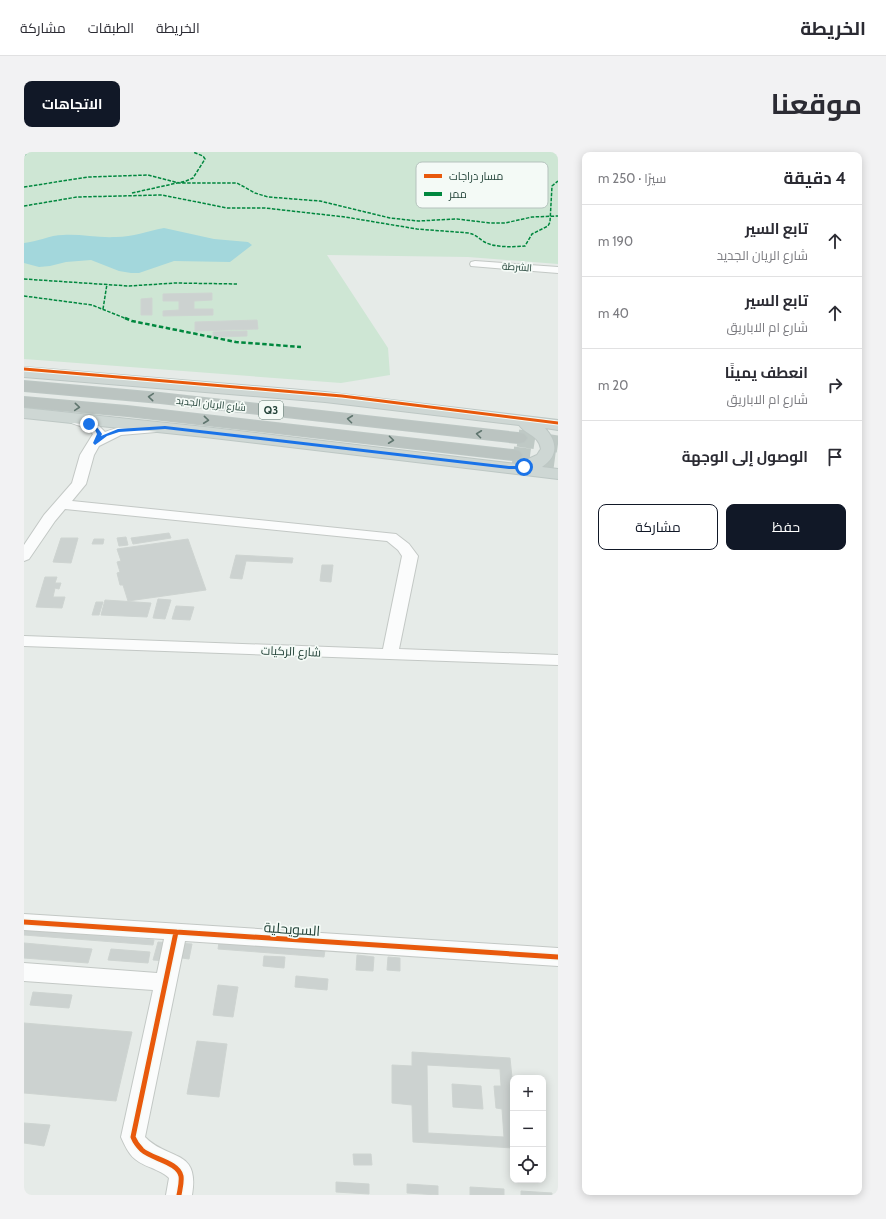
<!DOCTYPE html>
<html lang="ar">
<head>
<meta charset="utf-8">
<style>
	body { margin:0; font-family:Cabin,Cairo,sans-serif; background:#f2f2f3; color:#2b2b33; direction:rtl }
	.controls { position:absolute; right:12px; bottom:12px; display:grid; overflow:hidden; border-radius:8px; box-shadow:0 2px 10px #0003 }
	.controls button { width:36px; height:36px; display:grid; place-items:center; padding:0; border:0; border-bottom:1px solid #e1e1e2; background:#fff; color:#2b2b33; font:20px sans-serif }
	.stop { position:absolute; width:12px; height:12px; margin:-9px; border:3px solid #1a73e8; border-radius:50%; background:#fff }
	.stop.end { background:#1a73e8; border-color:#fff; box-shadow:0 1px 4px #0008 }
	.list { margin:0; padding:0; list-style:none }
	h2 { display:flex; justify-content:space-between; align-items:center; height:52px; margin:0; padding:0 16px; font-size:17px }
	h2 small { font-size:13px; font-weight:400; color:#7c7c81 }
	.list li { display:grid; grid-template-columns:26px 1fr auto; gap:12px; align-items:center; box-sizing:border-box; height:72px; padding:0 16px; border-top:1px solid #e1e1e2 }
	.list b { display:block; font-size:15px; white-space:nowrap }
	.list p { margin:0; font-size:13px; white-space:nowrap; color:#7c7c81 }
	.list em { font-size:13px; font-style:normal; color:#7c7c81 }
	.actions { display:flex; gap:8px; padding:12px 16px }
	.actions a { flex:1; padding:9px 0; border:1px solid #111827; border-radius:8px; text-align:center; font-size:14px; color:#111827 }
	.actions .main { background:#111827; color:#fff }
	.icon { flex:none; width:22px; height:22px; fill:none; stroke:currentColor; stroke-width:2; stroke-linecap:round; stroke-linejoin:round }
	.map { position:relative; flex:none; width:534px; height:1043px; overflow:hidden; direction:ltr; border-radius:8px }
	header { display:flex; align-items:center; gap:24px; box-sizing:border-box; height:56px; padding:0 20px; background:#fff; border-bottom:1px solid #e1e1e2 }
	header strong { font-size:19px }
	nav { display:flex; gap:22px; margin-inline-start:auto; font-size:14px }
	.intro { display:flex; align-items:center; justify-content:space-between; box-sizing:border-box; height:96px; padding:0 24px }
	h1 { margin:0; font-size:28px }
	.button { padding:10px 18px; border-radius:8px; background:#111827; color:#fff; font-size:14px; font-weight:700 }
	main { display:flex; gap:24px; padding:0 24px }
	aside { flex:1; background:#fff; border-radius:8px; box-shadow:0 2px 10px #0003 }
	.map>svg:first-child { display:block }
	.green { fill:#cee6d4 }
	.water { fill:#a3d7dc }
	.building { fill:#ccd2d0; stroke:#ced4d1; fill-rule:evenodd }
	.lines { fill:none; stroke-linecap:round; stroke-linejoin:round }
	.highway-tunnel { stroke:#bfc9c5; stroke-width:17; stroke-dasharray:17 8; stroke-linecap:butt }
	.minor-casing { stroke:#c3c8c5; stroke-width:2 }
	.major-casing { stroke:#bdc7c4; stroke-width:2 }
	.highway-casing { stroke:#bdc7c4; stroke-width:2 }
	.minor { fill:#fbfcfc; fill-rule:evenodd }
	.major { fill:#ced7d4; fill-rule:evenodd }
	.highway { fill:#bbc4c1; fill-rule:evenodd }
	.quiet-far1 { stroke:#00873e; stroke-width:1.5; stroke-dasharray:3.5 1.5; stroke-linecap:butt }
	.quiet { stroke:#00873e; stroke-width:2.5; stroke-dasharray:4.5 2.5; stroke-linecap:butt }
	.cycleway-far1-casing { stroke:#f4faf6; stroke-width:5 }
	.cycleway-casing { stroke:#f4faf6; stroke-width:8 }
	.cycleway-far1 { stroke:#e8590c; stroke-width:3 }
	.cycleway { stroke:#e8590c; stroke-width:5 }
	.oneway { stroke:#5f756e }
	.route { fill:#1a73e8 }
	.labels { text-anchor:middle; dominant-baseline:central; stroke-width:3.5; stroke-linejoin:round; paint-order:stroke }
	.far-street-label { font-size:10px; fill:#214137; stroke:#f4faf6 }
	.shield { fill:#f4faf6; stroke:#607870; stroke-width:1 }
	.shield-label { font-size:11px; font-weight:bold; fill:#214137 }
	.street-label { font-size:12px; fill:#214137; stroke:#f4faf6 }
	.near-street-label { font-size:14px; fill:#214137; stroke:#f4faf6 }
	.key { fill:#f4faf6; stroke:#b5c2bd; stroke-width:1 }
	.key-label { font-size:11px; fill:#214137 }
</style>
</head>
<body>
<header>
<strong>الخريطة</strong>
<nav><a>الخريطة</a><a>الطبقات</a><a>مشاركة</a></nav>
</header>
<div class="intro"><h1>موقعنا</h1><a class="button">الاتجاهات</a></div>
<main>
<aside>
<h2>4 دقيقة<small>سيرًا · 250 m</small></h2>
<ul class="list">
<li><svg class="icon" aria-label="ahead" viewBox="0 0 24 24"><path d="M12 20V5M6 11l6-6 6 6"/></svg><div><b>تابع السير</b><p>شارع الريان الجديد</p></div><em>190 m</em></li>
<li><svg class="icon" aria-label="ahead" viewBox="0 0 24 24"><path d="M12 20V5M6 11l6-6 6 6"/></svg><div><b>تابع السير</b><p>شارع ام الاباريق</p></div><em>40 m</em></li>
<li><svg class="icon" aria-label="right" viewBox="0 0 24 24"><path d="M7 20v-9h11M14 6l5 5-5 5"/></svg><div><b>انعطف يمينًا</b><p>شارع ام الاباريق</p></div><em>20 m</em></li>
<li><svg class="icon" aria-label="arrive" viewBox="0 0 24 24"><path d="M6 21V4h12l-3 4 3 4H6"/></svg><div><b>الوصول إلى الوجهة</b></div></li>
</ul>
<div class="actions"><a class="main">حفظ</a><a>مشاركة</a></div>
</aside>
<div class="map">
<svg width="534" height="1043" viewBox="0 0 534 1043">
	<rect width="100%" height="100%" fill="#e6ebe8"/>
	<!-- green -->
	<path class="green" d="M0,0H534V112L444,105L303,103L364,196L366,223L317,231L0,207Z"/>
	<!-- water -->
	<path class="water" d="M140,76L190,87L224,90L228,93L206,110L150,109L115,121H107L95,119L67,108L42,110L26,114L15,115L0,111V91C13,90 26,83 39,83C57,82 74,86 92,85C109,85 123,79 140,76Z"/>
	<!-- building -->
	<path class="building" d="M188,141V148L170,149V157H189V163L139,164V159L155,158V149H139V142Z
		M128,146V163H117V147Z
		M233,168L234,177L171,179V170Z
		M223,179V184L189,185V180Z
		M145,381L147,386L109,392L107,386Z
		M102,385L104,393L95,394L93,386Z
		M37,386H54L47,411L29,410Z
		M70,387H80L79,392H68Z
		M164,387L182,438L104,449L99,433H96L93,421L96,420L93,410L97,409L93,397Z
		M212,403L269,406L268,411L222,409L218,427L206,426Z
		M298,413H309L307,430L296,429Z
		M21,425H33L31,431H37L35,437L31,436L29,445H41L38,456L12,455Z
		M134,447L147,448L141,467L129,466Z
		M81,448L127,451L123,465L77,463Z
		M72,450H79L75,463H68Z
		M152,454L170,455L166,468L148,467Z
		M0,778L130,788L129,793L0,783Z
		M134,790L147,791L143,809L129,808Z
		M195,790L301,798L300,805L194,797Z
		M0,791L68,797L64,811L0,806Z
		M154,791L168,792L165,807L151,805Z
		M87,797L126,800L124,811L84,808Z
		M333,803L350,805L349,819L332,818Z
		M240,804L261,805L260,816L239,814Z
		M364,805L376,806V819L363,818Z
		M272,824L304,827L303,838L271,835Z
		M194,833L214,835L209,865L189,863Z
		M9,840L48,843L45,856L6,853Z
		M0,871L108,880L92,949L0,941Z
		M173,889L203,892L195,945L163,942Z
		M388,900L486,906L489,935V996L389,990L388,953L368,951V913L388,914ZM403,913L476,917L477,934H470L472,956L478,957L480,985L404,981Z
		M428,932L457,934L459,957L429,955Z
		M0,971L26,973L20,994L0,991Z
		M329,1002H347L348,1013H330Z
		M312,1030L345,1032V1042L312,1040Z
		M383,1032L414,1034V1043L383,1041Z
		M446,1035L480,1037V1043H446Z
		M497,1039L528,1041V1043H497Z"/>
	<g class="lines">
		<!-- highway-tunnel -->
		<path class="highway-tunnel" d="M494,286L534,292
			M489,303L534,309"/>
		<!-- minor casing -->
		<g class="minor-casing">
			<path id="minor" d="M451,109L534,115V121L447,114L446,112L447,110Z
				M46,262L71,270L81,280C97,274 119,269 137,273L139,276L137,279L132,280L97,283L75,294L70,303L62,332L48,349L372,382L385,392L394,404L375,497L534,503V513L0,494V484L359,497L378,404L374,398L363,389L41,357L31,369L5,407L0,409V393L20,363L48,331L56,303L69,282C61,272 44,273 40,266L41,263Z
				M0,762L534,796V814L161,789L121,985C144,1009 176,996 168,1043H142L145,1026C140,1021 134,1019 128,1016C109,1009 105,1003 97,985L129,838L0,829V811L133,821L140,787L0,778Z"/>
		</g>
		<!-- major casing -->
		<g class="major-casing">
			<path id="major" d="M0,215L301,240L534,268V278L521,276C534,291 534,304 518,315L534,317V327L181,285L0,266V256L181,275L493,312L513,303L517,297C515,283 502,283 495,273L301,250L0,225Z"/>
		</g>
		<!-- highway casing -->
		<g class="highway-casing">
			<path id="highway" d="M0,229L136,241L494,281L500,282L503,286L500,290L494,291L136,251L0,239Z
				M0,245L103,254L489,298L495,299L498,303L495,307L489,308L103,264L0,255Z"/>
		</g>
		<!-- minor -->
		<use href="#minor" class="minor"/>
		<!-- major -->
		<use href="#major" class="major"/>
		<!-- highway -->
		<use href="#highway" class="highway"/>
		<!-- quiet-far1 -->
		<path class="quiet-far1" d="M0,4L3,0
			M0,35L64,25L124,23L155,31H213L231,41L244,45L296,49L366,66L394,69L433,67L466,71H481L508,65L534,64
			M108,41L162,29L169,26L181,7L179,4L169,0
			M0,54L53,45L138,43L203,56H241L321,65L393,77L445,81C452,83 453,85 459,89C469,96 489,95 501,94L508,82L524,74L526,70L528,34L534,29
			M0,127L105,134L151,131L213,132
			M0,144L68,153L103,167
			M79,157L83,132"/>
		<!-- quiet -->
		<path class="quiet" d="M101,166L108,169L212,190L277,195"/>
		<!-- cycleway-far1 casing -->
		<g class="cycleway-far1-casing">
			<path id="cycleway-far1" d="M0,217L318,244L534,271"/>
		</g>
		<!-- cycleway casing -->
		<g class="cycleway-casing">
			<path id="cycleway" d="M0,770L534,805
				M152,780L109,985C111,990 114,994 118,998C128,1007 154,1010 157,1024C158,1030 156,1037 155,1043"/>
		</g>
		<!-- cycleway-far1 -->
		<use href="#cycleway-far1" class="cycleway-far1"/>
		<!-- cycleway -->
		<use href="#cycleway" class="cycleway"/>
	</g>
	<!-- one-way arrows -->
	<defs><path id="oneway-chevron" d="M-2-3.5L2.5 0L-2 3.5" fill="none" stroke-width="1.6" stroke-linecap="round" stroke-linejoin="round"/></defs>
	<g class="oneway">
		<use href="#oneway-chevron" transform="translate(127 245) rotate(-175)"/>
		<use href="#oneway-chevron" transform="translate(53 255) rotate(5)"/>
		<use href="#oneway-chevron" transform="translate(326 267) rotate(-173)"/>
		<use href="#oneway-chevron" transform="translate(182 268) rotate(6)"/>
		<use href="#oneway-chevron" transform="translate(455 282) rotate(-173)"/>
		<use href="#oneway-chevron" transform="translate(367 288) rotate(7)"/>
	</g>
	<!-- route -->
	<path class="route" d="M64,271C70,271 75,277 78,282L77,284L94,277L141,274L485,314H500L502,315L500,317H485L141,277L95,280L83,284L71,293L69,291L73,282L71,278L64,273Z"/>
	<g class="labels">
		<!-- far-street labels -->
		<g class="far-street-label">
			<text transform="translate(493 115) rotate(4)">الشرطة</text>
			<text transform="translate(187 252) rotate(6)">شارع الريان الجديد</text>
		</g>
		<!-- shield labels -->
		<rect class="shield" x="235" y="249" width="24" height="18" rx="3"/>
		<g class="shield-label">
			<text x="247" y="258">Q3</text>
		</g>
		<!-- street labels -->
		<g class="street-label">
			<text transform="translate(267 499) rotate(2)">شارع الركيات</text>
		</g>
		<!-- near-street labels -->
		<g class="near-street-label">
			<text transform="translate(268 777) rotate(4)">السويحلية</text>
		</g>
	</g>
	<!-- legend -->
	<rect x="392" y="10" width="132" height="46" rx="6" class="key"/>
	<rect x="400" y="22" width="18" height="4" fill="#e8590c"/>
	<rect x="400" y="40" width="18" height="4" fill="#00873e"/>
	<g class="key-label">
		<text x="425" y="28">مسار دراجات</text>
		<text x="425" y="46">ممر</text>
	</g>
</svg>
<div class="controls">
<button>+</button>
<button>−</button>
<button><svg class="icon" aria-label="locate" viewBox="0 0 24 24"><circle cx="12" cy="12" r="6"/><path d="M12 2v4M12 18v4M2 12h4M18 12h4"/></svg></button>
</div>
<div class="stop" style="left:500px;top:315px"></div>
<div class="stop end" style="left:65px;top:272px"></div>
</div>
</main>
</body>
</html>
